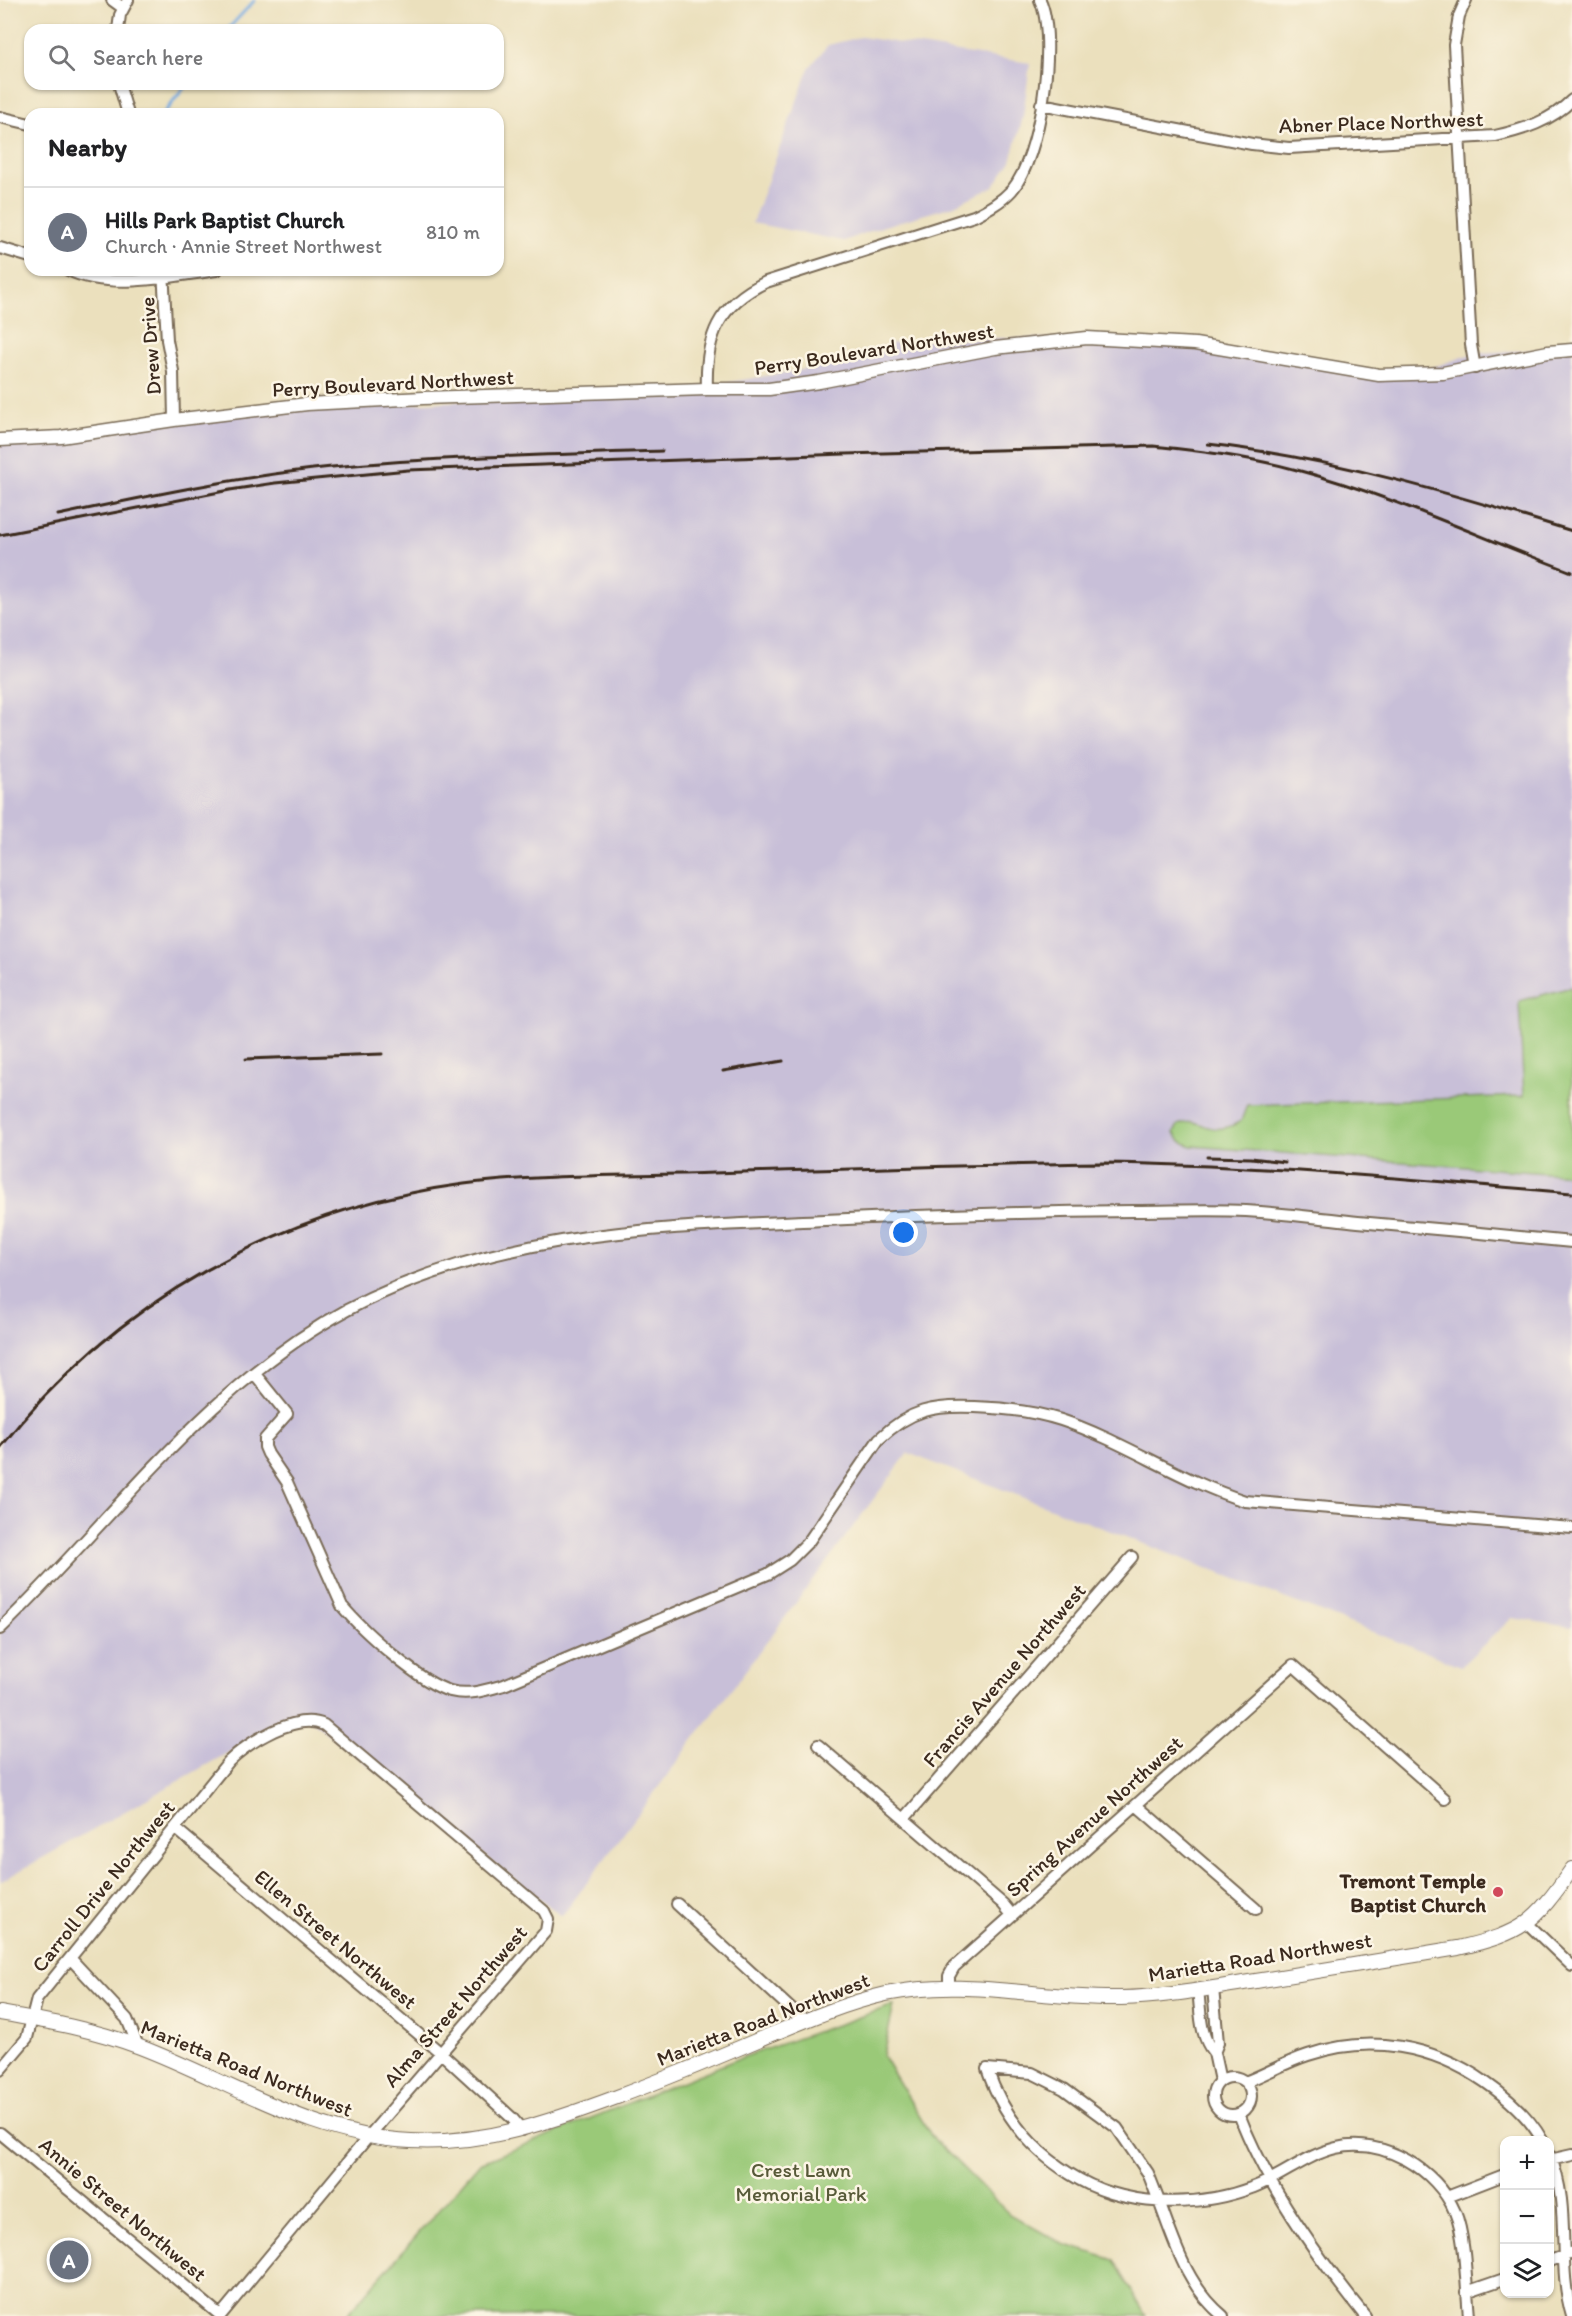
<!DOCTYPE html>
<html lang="en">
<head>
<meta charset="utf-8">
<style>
	body { margin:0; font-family:Itim,sans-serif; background:#f6f6f6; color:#202124 }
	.controls { position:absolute; right:18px; bottom:18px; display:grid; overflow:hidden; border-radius:12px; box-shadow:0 2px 4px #0004 }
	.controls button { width:54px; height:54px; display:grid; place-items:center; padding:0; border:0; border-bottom:2px solid #e0e0e0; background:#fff; color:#202124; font:30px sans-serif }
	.you { position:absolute; left:904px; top:1233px; width:21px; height:21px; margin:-15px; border:4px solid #fff; border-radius:50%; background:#1a73e8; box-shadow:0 0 0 9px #1a73e833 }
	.badge { display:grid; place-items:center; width:39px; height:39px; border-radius:50%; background:#7c3aed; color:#fff; font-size:20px; font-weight:700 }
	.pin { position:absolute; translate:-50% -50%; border:3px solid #fff; box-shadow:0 2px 6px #0006 }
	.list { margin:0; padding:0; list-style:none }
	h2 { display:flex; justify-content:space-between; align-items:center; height:78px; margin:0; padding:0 24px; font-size:26px }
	h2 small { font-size:20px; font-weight:400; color:#757577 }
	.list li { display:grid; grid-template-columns:39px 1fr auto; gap:18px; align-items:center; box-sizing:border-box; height:90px; padding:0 24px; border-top:2px solid #e0e0e0 }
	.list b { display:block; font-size:22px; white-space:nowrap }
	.list p { margin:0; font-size:20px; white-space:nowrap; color:#757577 }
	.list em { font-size:20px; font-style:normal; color:#757577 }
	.icon { flex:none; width:33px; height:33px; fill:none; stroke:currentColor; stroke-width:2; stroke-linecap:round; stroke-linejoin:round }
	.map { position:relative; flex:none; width:1572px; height:2316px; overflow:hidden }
	.search { position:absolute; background:#fff; box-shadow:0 2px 4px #0004; left:24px; top:24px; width:480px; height:66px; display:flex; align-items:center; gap:15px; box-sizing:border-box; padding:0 21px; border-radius:18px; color:#757577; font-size:22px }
	.panel { position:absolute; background:#fff; box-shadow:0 2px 4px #0004; left:24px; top:108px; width:480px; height:168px; border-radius:18px }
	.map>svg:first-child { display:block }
	.industrial { fill:#c8bfd8 }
	.green { fill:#9ac978; stroke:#6a7a4b; stroke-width:1.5 }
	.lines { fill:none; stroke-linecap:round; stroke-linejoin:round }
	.stream { stroke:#74abe2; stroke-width:3 }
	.minor-casing { stroke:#796a56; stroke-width:14 }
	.tertiary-casing { stroke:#796a56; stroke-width:15 }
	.secondary-casing { stroke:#796a56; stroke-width:16 }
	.minor { stroke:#fff; stroke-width:10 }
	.tertiary { stroke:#fff; stroke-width:12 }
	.secondary { stroke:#fff; stroke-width:14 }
	.rail { stroke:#3b2a1e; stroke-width:3 }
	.poi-dot { fill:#d1495b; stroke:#fcf5e5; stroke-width:2 }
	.labels { text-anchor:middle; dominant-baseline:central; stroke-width:5; stroke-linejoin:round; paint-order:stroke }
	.street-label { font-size:21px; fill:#3b2a1e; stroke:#fcf5e5 }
	.poi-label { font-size:21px; font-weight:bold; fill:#3b2a1e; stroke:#fcf5e5; text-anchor:end }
	.park-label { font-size:21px; fill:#585a39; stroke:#fcf5e5 }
</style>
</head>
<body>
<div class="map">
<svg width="1572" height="2316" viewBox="0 0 1572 2316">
	<rect width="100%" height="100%" fill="#fcf5e5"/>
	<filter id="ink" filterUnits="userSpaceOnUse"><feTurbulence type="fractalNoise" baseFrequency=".0167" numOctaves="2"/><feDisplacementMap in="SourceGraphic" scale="12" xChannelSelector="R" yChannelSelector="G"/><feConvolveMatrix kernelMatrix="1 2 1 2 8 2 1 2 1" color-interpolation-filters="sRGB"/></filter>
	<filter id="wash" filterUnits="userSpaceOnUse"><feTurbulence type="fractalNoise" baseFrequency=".008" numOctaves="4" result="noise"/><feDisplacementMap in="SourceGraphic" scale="24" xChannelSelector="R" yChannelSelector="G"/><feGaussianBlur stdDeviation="1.35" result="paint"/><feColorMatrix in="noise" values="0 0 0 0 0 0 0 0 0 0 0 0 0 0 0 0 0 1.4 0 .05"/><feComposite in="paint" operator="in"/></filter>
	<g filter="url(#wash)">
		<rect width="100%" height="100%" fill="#ebe0bd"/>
		<!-- industrial -->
		<path class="industrial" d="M861,37L1030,63L1023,117L1011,161L993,187L950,207L884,226L844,241L752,223L809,68L828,45Z
			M1007,338L1125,340L1407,376L1475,353L1572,348V987L1519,1001L1524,1096L1247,1105L1241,1121L1226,1130L1210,1129L1195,1122L1191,1146L1572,1175V1627L1512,1618L1461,1666L908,1453L562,1916L300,1712L0,1882V442L180,416L690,389L801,370L898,342Z"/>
		<!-- green -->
		<path class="green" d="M1572,987V1175L1191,1146L1179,1140L1174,1133L1178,1125C1204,1114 1207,1141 1241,1121L1247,1105L1524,1096L1519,1001Z
			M894,2005L883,2056L932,2137L1009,2214L1063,2244L1114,2260L1146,2316H346L480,2163L735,2060Z"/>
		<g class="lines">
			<!-- stream -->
			<path class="stream" d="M227,30L255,0
				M163,114L187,84"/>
		</g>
	</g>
	<g filter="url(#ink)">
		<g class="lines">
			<!-- minor casing -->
			<g class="minor-casing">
				<path id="minor" d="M112,0L123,8
					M1466,0L1459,16L1454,45L1471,345L1475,368
					M118,30L120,15L128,0
					M119,84L128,114
					M1041,104L1252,144L1289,148L1495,136C1523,130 1551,121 1572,100
					M0,117L30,124
					M0,248L30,257
					M68,270C111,291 171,276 217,270
					M163,270L167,340L173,371L174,420
					M707,389C705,337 718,305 766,282L974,216C988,209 1001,202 1012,190C1040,158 1058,39 1040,0
					M254,1373L287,1414L265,1439V1447L268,1454L287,1482L342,1606C362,1630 420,1683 450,1691C469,1696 486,1690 504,1685L768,1574L790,1560L809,1541L879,1439C910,1410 933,1405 975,1407C1003,1408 1033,1411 1061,1420C1124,1441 1181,1481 1245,1501L1572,1528
					M0,1629C113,1520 206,1386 347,1310C500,1230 657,1228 825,1220C928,1215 1031,1212 1134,1211C1172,1211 1209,1209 1246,1211C1283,1213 1321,1218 1358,1222C1429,1228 1501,1235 1572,1242
					M818,1745L1003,1904L1012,1915
					M1136,1805L1256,1909
					M904,1819L1132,1557
					M175,1828L441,2053L512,2118L522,2130
					M677,1904L804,2021
					M1527,1923L1572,1966
					M70,1958L127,2019L138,2046
					M949,1986V1976L954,1967L1293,1665L1445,1799
					M1198,1990C1201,2012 1199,2035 1214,2053L1218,2043L1213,1988
					M1214,2053L1220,2081
					M0,2070L27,2038L37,1999L229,1761C249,1742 296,1712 324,1725L544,1911L548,1919L546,1931L369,2136L220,2316
					M1213 2096a19 19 0 1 1 38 0a19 19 0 1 1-38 0Z
					M1245,2082C1266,2074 1286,2062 1308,2055C1370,2034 1432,2045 1485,2082C1508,2098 1529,2116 1542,2140
					M1239,2114C1265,2183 1319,2259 1365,2316
					M0,2133L220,2315
					M1550,2156C1572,2208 1556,2263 1572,2316
					M1550,2160L1572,2155
					M1447,2197L1504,2175
					M1550,2261L1572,2253
					M1466,2292L1504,2279
					M1223,2316C1187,2286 1175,2244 1159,2201L1148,2173L1117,2128L1064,2089L1032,2073L987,2069C1002,2113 1030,2149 1070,2174C1123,2208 1196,2209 1254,2187C1283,2176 1306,2155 1336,2148C1383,2137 1437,2169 1455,2212C1466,2238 1466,2287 1469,2316"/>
			</g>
			<!-- tertiary casing -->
			<g class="tertiary-casing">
				<path id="tertiary" d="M0,440L61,437L174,420L307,404L423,398L707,389H769L819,382L995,348L1087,338L1195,344L1379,375L1443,373L1548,352L1572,350"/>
			</g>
			<!-- secondary casing -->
			<g class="secondary-casing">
				<path id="secondary" d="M0,2013C47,2021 96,2030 140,2047C229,2081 313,2137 411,2141C484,2145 550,2122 617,2097C665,2079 711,2060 758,2040C799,2023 842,2004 886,1994C969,1977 1039,2000 1121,1998C1166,1997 1211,1988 1256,1981C1323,1970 1391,1959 1458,1948C1523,1933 1534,1923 1572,1869"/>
			</g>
			<!-- minor -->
			<use href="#minor" class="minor"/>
			<!-- tertiary -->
			<use href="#tertiary" class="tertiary"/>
			<!-- secondary -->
			<use href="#secondary" class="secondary"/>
			<!-- rail -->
			<path class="rail" d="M1208,444C1333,458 1453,494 1572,531
				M58,515C143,497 227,479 313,469C429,457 546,455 662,451
				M0,535L230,490L275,483L408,470L845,454L1153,446C1201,451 1250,457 1297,470C1391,495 1481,538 1572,572
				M246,1059L382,1054
				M723,1071L783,1061
				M1207,1157L1251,1158L1285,1162
				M0,1448C113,1303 281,1208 464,1184C546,1174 631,1176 714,1173C843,1169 972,1165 1101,1163C1259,1165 1415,1179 1572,1193"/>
		</g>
	</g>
	<!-- markers -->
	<circle class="poi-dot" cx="1498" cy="1892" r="6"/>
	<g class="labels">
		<!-- street labels -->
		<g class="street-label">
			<text transform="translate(1381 122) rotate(-2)">Abner Place Northwest</text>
			<text transform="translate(150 346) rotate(-94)">Drew Drive</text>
			<text transform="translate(874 349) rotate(-9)">Perry Boulevard Northwest</text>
			<text transform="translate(393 383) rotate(-3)">Perry Boulevard Northwest</text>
			<text transform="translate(1004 1675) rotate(-49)">Francis Avenue Northwest</text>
			<text transform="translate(1094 1816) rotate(-42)">Spring Avenue Northwest</text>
			<text transform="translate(103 1886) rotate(-51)">Carroll Drive Northwest</text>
			<text transform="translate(336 1939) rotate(40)">Ellen Street Northwest</text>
			<text transform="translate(1260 1957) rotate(-9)">Marietta Road Northwest</text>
			<text transform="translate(455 2006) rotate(-49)">Alma Street Northwest</text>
			<text transform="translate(763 2019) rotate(-21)">Marietta Road Northwest</text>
			<text transform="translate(247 2068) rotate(22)">Marietta Road Northwest</text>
			<text transform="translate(123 2209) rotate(40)">Annie Street Northwest</text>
		</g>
		<!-- poi labels -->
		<g class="poi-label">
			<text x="1486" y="1880">Tremont Temple<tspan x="1486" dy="24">Baptist Church</tspan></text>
		</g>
		<!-- park labels -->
		<g class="park-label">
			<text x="801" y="2169">Crest Lawn<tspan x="801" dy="24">Memorial Park</tspan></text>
		</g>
	</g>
</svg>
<div class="controls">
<button>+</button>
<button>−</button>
<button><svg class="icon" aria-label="layers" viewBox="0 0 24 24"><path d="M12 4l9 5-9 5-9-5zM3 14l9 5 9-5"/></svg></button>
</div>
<div class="you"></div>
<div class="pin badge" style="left:69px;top:2260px;background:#6b7280">A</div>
<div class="search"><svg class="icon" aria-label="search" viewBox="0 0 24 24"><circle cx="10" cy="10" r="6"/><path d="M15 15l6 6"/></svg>Search here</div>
<section class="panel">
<h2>Nearby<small></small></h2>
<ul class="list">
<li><span class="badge" style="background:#6b7280">A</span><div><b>Hills Park Baptist Church</b><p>Church · Annie Street Northwest</p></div><em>810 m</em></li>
</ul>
</section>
</div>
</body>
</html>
